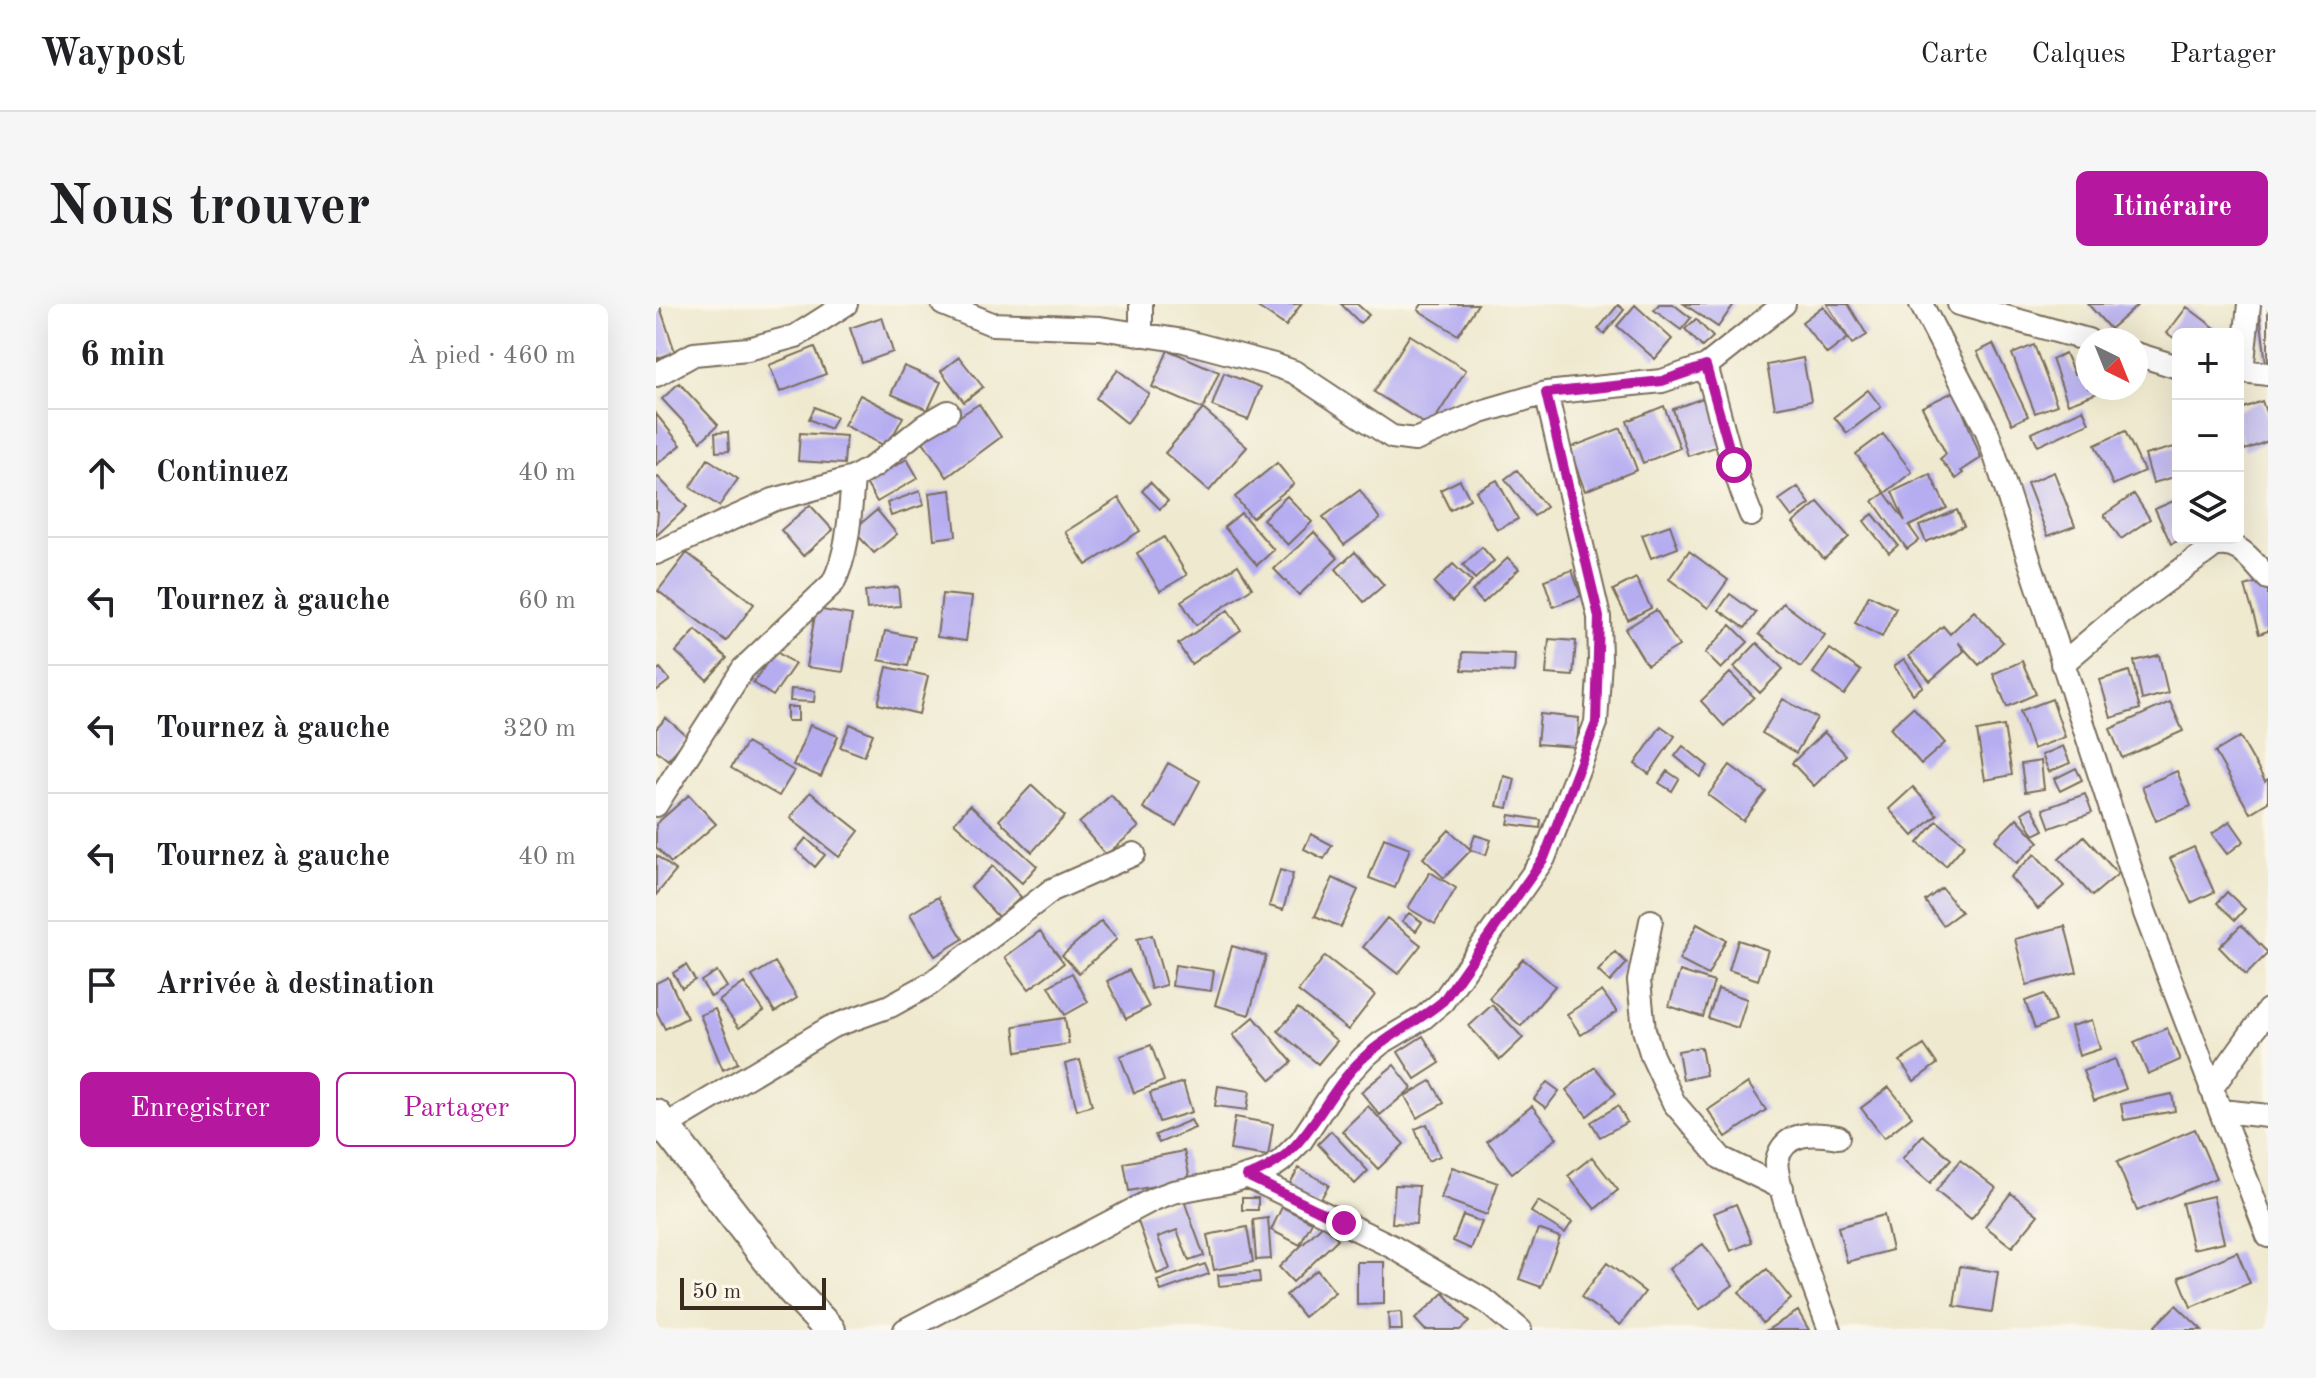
<!DOCTYPE html>
<html lang="fr">
<head>
<meta charset="utf-8">
<style>
	body { margin:0; font-family:"Old Standard TT",serif; background:#f6f6f6; color:#202124 }
	.controls { position:absolute; right:24px; top:24px; display:grid; overflow:hidden; border-radius:12px; box-shadow:0 8px 32px #0002 }
	.controls button { width:72px; height:72px; display:grid; place-items:center; padding:0; border:0; border-bottom:2px solid #e0e0e0; background:#fff; color:#202124; font:40px sans-serif }
	.compass { position:absolute; left:1420px; top:24px; width:72px; height:72px; border-radius:50%; background:#fff; box-shadow:0 8px 32px #0002; rotate:137deg }
	.scale { position:absolute; left:24px; bottom:20px; width:146px; box-sizing:border-box; padding-left:8px; border:4px solid #3b2a1e; border-top:0; font-size:22px; line-height:28px; white-space:nowrap; color:#3b2a1e; -webkit-text-stroke:6px #fbf7ec; paint-order:stroke }
	.stop { position:absolute; width:24px; height:24px; margin:-18px; border:6px solid #b5179e; border-radius:50%; background:#fff }
	.stop.end { background:#b5179e; border-color:#fff; box-shadow:0 2px 8px #0008 }
	.list { margin:0; padding:0; list-style:none }
	h2 { display:flex; justify-content:space-between; align-items:center; height:104px; margin:0; padding:0 32px; font-size:34px }
	h2 small { font-size:26px; font-weight:400; color:#757577 }
	.list li { display:grid; grid-template-columns:52px 1fr auto; gap:24px; align-items:center; box-sizing:border-box; height:128px; padding:0 32px; border-top:2px solid #e0e0e0 }
	.list b { display:block; font-size:30px; white-space:nowrap }
	.list em { font-size:26px; font-style:normal; color:#757577 }
	.actions { display:flex; gap:16px; padding:24px 32px }
	.actions a { flex:1; padding:18px 0; border:2px solid #b5179e; border-radius:12px; text-align:center; font-size:28px; color:#b5179e }
	.actions .main { background:#b5179e; color:#fff }
	.icon { flex:none; width:44px; height:44px; fill:none; stroke:currentColor; stroke-width:2; stroke-linecap:round; stroke-linejoin:round }
	.map { position:relative; flex:none; width:1612px; height:1026px; overflow:hidden; border-radius:12px }
	header { display:flex; align-items:center; gap:48px; box-sizing:border-box; height:112px; padding:0 40px; background:#fff; border-bottom:2px solid #e0e0e0 }
	header strong { font-size:38px }
	nav { display:flex; gap:44px; margin-inline-start:auto; font-size:28px }
	.intro { display:flex; align-items:center; justify-content:space-between; box-sizing:border-box; height:192px; padding:0 48px }
	h1 { margin:0; font-size:56px }
	.button { padding:20px 36px; border-radius:12px; background:#b5179e; color:#fff; font-size:28px; font-weight:700 }
	main { display:flex; gap:48px; padding:0 48px }
	aside { flex:1; background:#fff; border-radius:12px; box-shadow:0 8px 32px #0002 }
	.map>svg:first-child { display:block }
	.building { fill:#b6adf1 }
	.lines { fill:none; stroke-linecap:round; stroke-linejoin:round }
	.minor-casing { stroke:#7a6d5c; stroke-width:26 }
	.secondary-casing { stroke:#7a6d5c; stroke-width:34 }
	.minor { stroke:#fff; stroke-width:22 }
	.secondary { stroke:#fff; stroke-width:30 }
	.route { stroke:#b5179e; stroke-width:10 }
</style>
</head>
<body>
<header>
<strong>Waypost</strong>
<nav><a>Carte</a><a>Calques</a><a>Partager</a></nav>
</header>
<div class="intro"><h1>Nous trouver</h1><a class="button">Itinéraire</a></div>
<main>
<aside>
<h2>6 min<small>À pied · 460 m</small></h2>
<ul class="list">
<li><svg class="icon" aria-label="ahead" viewBox="0 0 24 24"><path d="M12 20V5M6 11l6-6 6 6"/></svg><div><b>Continuez</b></div><em>40 m</em></li>
<li><svg class="icon" aria-label="left" viewBox="0 0 24 24"><path d="M17 20v-9H6M10 6l-5 5 5 5"/></svg><div><b>Tournez à gauche</b></div><em>60 m</em></li>
<li><svg class="icon" aria-label="left" viewBox="0 0 24 24"><path d="M17 20v-9H6M10 6l-5 5 5 5"/></svg><div><b>Tournez à gauche</b></div><em>320 m</em></li>
<li><svg class="icon" aria-label="left" viewBox="0 0 24 24"><path d="M17 20v-9H6M10 6l-5 5 5 5"/></svg><div><b>Tournez à gauche</b></div><em>40 m</em></li>
<li><svg class="icon" aria-label="arrive" viewBox="0 0 24 24"><path d="M6 21V4h12l-3 4 3 4H6"/></svg><div><b>Arrivée à destination</b></div></li>
</ul>
<div class="actions"><a class="main">Enregistrer</a><a>Partager</a></div>
</aside>
<div class="map">
<svg width="1612" height="1026" viewBox="0 0 1612 1026">
	<rect width="100%" height="100%" fill="#fbf7ec"/>
	<filter id="ink" filterUnits="userSpaceOnUse"><feTurbulence type="fractalNoise" baseFrequency=".0125" numOctaves="2"/><feDisplacementMap in="SourceGraphic" scale="16" xChannelSelector="R" yChannelSelector="G"/><feConvolveMatrix kernelMatrix="1 2 1 2 8 2 1 2 1" color-interpolation-filters="sRGB"/></filter>
	<filter id="wash" filterUnits="userSpaceOnUse"><feTurbulence type="fractalNoise" baseFrequency=".006" numOctaves="4" result="noise"/><feDisplacementMap in="SourceGraphic" scale="32" xChannelSelector="R" yChannelSelector="G"/><feGaussianBlur stdDeviation="1.8" result="paint"/><feColorMatrix in="noise" values="0 0 0 0 0 0 0 0 0 0 0 0 0 0 0 0 0 1.4 0 .05"/><feComposite in="paint" operator="in"/></filter>
	<g filter="url(#wash)">
		<rect width="100%" height="100%" fill="#efe9cf"/>
		<g id="blocks">
			<!-- building -->
			<path class="building" d="M0,0H3L19,48L0,55Z
				M597,0H645L630,22Z
				M685,0H701L713,11L704,19Z
				M766,0H822L802,31L762,6Z
				M1003,0H1017L1035,14L1025,26L998,6Z
				M1028,0H1078L1062,23Z
				M1171,0H1192L1211,31L1196,40Z
				M1432,0H1483L1454,25Z
				M1603,0H1612V60H1610Z
				M962,1L968,6L948,30L942,25Z
				M979,1L1016,35L999,55L961,22Z
				M1167,2L1192,34L1171,50L1146,18Z
				M1531,3L1567,30H1522V37L1511,29Z
				M226,13L237,48L206,59L194,24Z
				M1040,15L1057,33L1046,43L1029,25Z
				M754,31L810,66L774,123L718,88Z
				M1337,40L1372,112L1356,120L1321,48Z
				M1378,41L1401,101L1379,109L1356,50Z
				M159,43L170,70L124,88L113,61Z
				M512,46L563,68L547,105L496,83Z
				M1409,49L1418,70L1432,65V84H1445L1447,87L1412,100L1396,55Z
				M303,53L327,83L308,98L285,67Z
				M1147,54L1155,97L1119,104L1111,61Z
				M248,62L285,78L272,106L235,90Z
				M462,66L493,90L471,119L440,94Z
				M568,69L605,83L592,116L556,102Z
				M23,79L62,121L45,137L6,95Z
				M1212,86L1225,103L1191,129L1178,113Z
				M1299,87L1325,154L1305,167L1307,169L1300,175L1284,155L1290,150L1266,103Z
				M204,91L247,113L231,143L188,121Z
				M1055,91L1071,139L1032,152L1017,105Z
				M1606,97L1612,114V137L1589,146L1582,126V106Z
				M323,100L345,133L291,173L266,136Z
				M1008,102L1024,144L987,159L971,117Z
				M159,103L180,113L174,125L153,115Z
				M547,105L591,143L553,187L509,149Z
				M1427,105L1433,119L1382,142L1376,129Z
				M0,110L25,141L0,161Z
				M965,124L981,166L929,187L913,144Z
				M1469,127L1488,167L1457,181L1439,141Z
				M72,128L73,147L60,148L59,129Z
				M144,129L190,132L188,160L142,157Z
				M1227,130L1256,168L1229,189L1200,150Z
				M1522,142V172L1497,179L1489,151Z
				M52,155L82,175L63,202L34,183Z
				M251,155L262,174L221,198L210,179Z
				M621,159L638,180L596,214L579,193Z
				M861,166L890,203L878,212L849,175Z
				M1398,168L1419,222L1392,232L1371,179Z
				M1274,170L1291,204L1253,222L1263,236L1251,245L1217,197L1229,189L1249,217L1236,188Z
				M2,173L31,203L0,232L2,208L0,206V175Z
				M804,176L814,195L794,206L784,186Z
				M841,176L862,215L841,226L820,187Z
				M494,178L512,197L504,205L486,187Z
				M1142,183L1154,200L1136,213L1123,196Z
				M295,186L300,232L278,235L273,189Z
				M704,186L724,215L688,241L667,213Z
				M264,187L268,201L235,212L231,199Z
				M1478,190L1494,215L1465,235L1448,211Z
				M631,192L656,218L632,241L607,215Z
				M463,194L484,227L430,261L409,228Z
				M1522,195V234H1529L1515,240L1499,205Z
				M1162,198L1193,233L1168,255L1137,219Z
				M154,201L177,226L147,252L125,226Z
				M221,206L241,230L218,249L197,226Z
				M1301,206L1308,222L1270,238L1263,222Z
				M585,209L618,246L601,261L568,223Z
				M1217,210L1242,241L1233,249L1208,217Z
				M1014,221L1022,244L995,254L986,231Z
				M658,228L682,254L643,291L618,265Z
				M508,233L531,271L504,287L481,249Z
				M826,243L838,257L819,275L807,261Z
				M1033,247L1072,276L1052,304L1013,275Z
				M699,248L728,281L708,298L680,265Z
				M31,249L98,300L70,337L2,287Z
				M852,254L863,265L827,299L816,287Z
				M797,260L816,278L796,298L778,279Z
				M582,261L596,284L540,321L525,297Z
				M916,266L925,292L897,303L888,276Z
				M980,274L995,304L972,316L957,286Z
				M1609,276L1612,286V327L1603,330L1589,282Z
				M242,283L244,302L211,305L209,287Z
				M286,290L316,293L310,337L281,333Z
				M1074,290L1100,309L1089,324L1063,306Z
				M1213,291L1240,304L1226,333L1199,319Z
				M1127,299L1169,331L1145,363L1103,330Z
				M160,305L196,311L187,368L150,363Z
				M572,306L585,326L535,360L522,340Z
				M1000,306L1023,342L991,361L969,325Z
				M1318,307L1347,338L1323,361L1302,338L1308,347L1274,377L1253,352L1287,322L1294,330Z
				M1075,321L1092,338L1065,365L1049,349Z
				M40,326L71,354L51,376L20,348Z
				M229,327L259,333L252,362L223,356Z
				M893,335L920,337L917,372L890,370Z
				M1101,339L1127,365L1104,389L1078,363Z
				M1174,345L1205,367L1188,391L1157,369Z
				M119,347L139,360L117,392L97,379Z
				M807,348L859,350L858,368L806,366Z
				M1503,351L1512,389L1486,396L1478,357Z
				M1248,355L1267,382L1257,390L1238,362Z
				M1366,357L1380,390L1351,403L1337,370Z
				M231,363L272,372L263,410L222,400Z
				M4,364L14,376L0,387V367Z
				M1473,367L1484,405L1455,414L1444,376Z
				M1074,369L1098,393L1068,422L1045,397Z
				M135,385L159,387L158,398L134,397Z
				M1127,395L1161,414L1140,449L1106,429Z
				M1396,395L1409,433L1377,445L1364,407Z
				M1514,398L1527,427L1466,454L1454,425Z
				M131,403H142V417H131Z
				M1257,403L1289,439L1265,460L1234,424Z
				M884,410L923,414L921,443L881,440Z
				M10,414L32,433L12,456L0,446V425Z
				M194,420L217,430L208,452L184,443Z
				M154,421L182,432L165,473L137,461Z
				M1005,422L1019,432L993,470L979,460Z
				M1348,422L1356,471L1329,476L1321,427Z
				M1168,428L1190,451L1158,482L1136,459Z
				M1584,433L1609,477L1612,475V498L1594,509L1559,448Z
				M90,439L138,467L123,492L75,464Z
				M1027,442L1052,462L1044,473L1019,452Z
				M1407,442L1414,459L1393,468L1386,451Z
				M1385,457L1388,485L1369,488L1365,460Z
				M512,459L544,477L520,522L487,504Z
				M1074,461L1110,488L1087,517L1052,491Z
				M1420,464L1426,476L1404,487L1398,475Z
				M1011,467L1023,475L1016,487L1003,479Z
				M1521,467L1535,502L1500,517L1486,482Z
				M848,472L859,475L852,504L841,502Z
				M376,481L409,512L376,548L343,516Z
				M1257,483L1281,511L1257,532L1233,505Z
				M154,488L203,527L183,553L134,514Z
				M1429,490L1436,509L1394,524L1387,505Z
				M33,491L60,520L15,559L0,543V520Z
				M455,491L483,523L450,551L423,519Z
				M314,501L381,562L366,579L298,519Z
				M1376,503L1388,526L1378,531L1366,509Z
				M854,511L885,516L884,524L852,520Z
				M1361,514L1383,538L1361,559L1339,536Z
				M1281,517L1309,540L1290,562L1262,539Z
				M1574,517L1588,537L1571,550L1556,530Z
				M793,526L814,545L819,531L835,536L830,551L815,546L788,574L767,554Z
				M655,530L676,541L668,555L648,545Z
				M1428,532L1462,570L1436,592L1403,555Z
				M150,534L169,551L159,563L140,546Z
				M728,534L754,544L739,584L713,574Z
				M1538,543L1558,588L1535,599L1514,554Z
				M1379,550L1408,582L1382,605L1354,573Z
				M0,551L20,567L0,591Z
				M337,562L365,593L343,614L315,583Z
				M624,566L637,570L627,606L613,602Z
				M774,568L800,584L779,620L752,604Z
				M677,574L702,586L685,623L659,612Z
				M1286,584L1305,608L1287,621L1269,597Z
				M1571,588L1589,605L1579,616L1561,599Z
				M282,593L307,635L279,652L254,610Z
				M753,609L766,618L760,627L746,617Z
				M731,614L765,641L742,670L707,643Z
				M445,617L461,635L423,669L406,651Z
				M1041,620L1070,636L1052,671L1023,656Z
				M1585,621L1612,649L1590,671L1563,643Z
				M1409,622L1421,668L1371,681L1359,635Z
				M384,627L408,659L373,685L349,653Z
				M496,631L510,681L495,685L481,635Z
				M1082,636L1112,646L1102,676L1073,666Z
				M576,642L610,652L593,711L559,701Z
				M959,648L971,659L954,678L942,667Z
				M669,652L719,691L692,726L642,687Z
				M867,655L899,682L865,722L833,694Z
				M119,658L141,694L119,708L96,672Z
				M30,661L39,676L26,684L17,669Z
				M519,661L558,667L555,687L516,682Z
				M473,666L493,703L470,715L451,677Z
				M61,667L71,683L55,693L45,677Z
				M1024,667L1058,678L1047,713L1013,702Z
				M416,669L432,698L409,711L393,682Z
				M12,673L31,714L9,725L0,707V679Z
				M88,679L108,707L83,724L63,697Z
				M1062,685L1091,695L1082,724L1052,714Z
				M946,687L961,708L925,731L911,710Z
				M1388,690L1399,717L1379,725L1369,697Z
				M836,701L867,734L844,756L813,722Z
				M642,704L681,737L662,760L622,727Z
				M59,705L82,759L67,766L44,711Z
				M598,713L636,758L615,776L577,731Z
				M409,714L413,740L361,748L358,722Z
				M1436,716L1444,745L1423,752L1415,722Z
				M1511,724L1524,756L1492,770L1478,738Z
				M767,732L784,759L759,775L742,748Z
				M495,741L508,777L478,789L464,752Z
				M1268,741L1281,760L1258,777L1244,757Z
				M1045,743L1050,771L1027,776L1022,747Z
				M1459,755L1470,785L1438,797L1427,767Z
				M424,756L436,801L421,806L409,760Z
				M738,761L756,784L724,811L705,788Z
				M939,763L960,789L931,812L910,786Z
				M775,777L788,799L761,814L749,792Z
				M527,778L536,808L503,818L494,789Z
				M891,778L903,787L890,804L878,795Z
				M1092,779L1110,806L1070,833L1052,806Z
				M562,782L594,787L591,806L559,802Z
				M1233,783L1256,812L1228,834L1205,804Z
				M1516,790L1519,807L1468,816L1465,800Z
				M712,802L748,840L722,865L686,827Z
				M876,802L901,834L856,869L831,837Z
				M962,802L971,818L944,833L935,818Z
				M579,813L617,820L612,852L574,846Z
				M535,816L539,824L503,839L499,831Z
				M771,820L784,852L772,857L759,825Z
				M1539,825L1560,874L1481,907L1461,858Z
				M675,827L712,867L699,880L662,840Z
				M1267,831L1295,855L1274,879L1246,855Z
				M528,847L534,875L473,887L468,859Z
				M936,853L962,886L939,905L912,872Z
				M1304,856L1340,884L1315,915L1280,887Z
				M796,863L842,879L831,911L785,894Z
				M643,864L673,881L660,903L630,886Z
				M739,881L763,882L760,920L736,919Z
				M1355,889L1382,911L1356,943L1329,922Z
				M1557,892L1568,938L1537,945L1526,899Z
				M527,894L548,952L533,957L521,926L502,933L514,965L501,970L480,912Z
				M586,894H602V906H586Z
				M882,897L916,918L909,929L875,908Z
				M1080,900L1096,938L1075,947L1058,909Z
				M626,903L656,918L644,941L615,926Z
				M807,911L826,918L815,945L797,937Z
				M1228,911L1236,946L1191,958L1182,923Z
				M612,914L615,955L600,956L597,916Z
				M668,920L682,935L637,978L623,963Z
				M591,923L597,958L558,966L551,931Z
				M882,925L904,933L885,983L863,975Z
				M1047,940L1077,981L1043,1006L1013,965Z
				M1581,948L1594,979L1535,1003L1523,973Z
				M701,958H728V1000L701,1001Z
				M951,959L989,988L964,1021L925,993Z
				M549,960L553,970L505,987L501,977Z
				M1304,962L1342,968L1336,1008L1298,1002Z
				M1111,965L1135,995L1107,1019L1083,988Z
				M661,966L679,988L648,1013L630,991Z
				M603,968L604,978L563,982L562,971Z
				M788,989L813,1018L804,1026H769L759,1015Z
				M1520,1001L1546,1026H1503L1499,1022Z
				M1142,1007L1153,1026H1111Z
				M745,1008L746,1026H733L732,1009Z"/>
		</g>
	</g>
	<g filter="url(#ink)">
		<use href="#blocks" fill-opacity="0" stroke="#7a6d5c" stroke-width="2"/>
		<g class="lines">
			<!-- minor casing -->
			<g class="minor-casing">
				<path id="minor" d="M287,0L336,20L444,24L528,37L618,61L638,68L736,133L759,136L825,108L890,89L1006,77L1050,62L1128,0
					M1265,0L1331,127L1489,609L1612,932
					M1303,0L1432,36
					M485,31V0
					M1480,50L1522,63
					M1050,62C1065,112 1075,163 1095,211
					M1582,67H1586L1593,0
					M1586,67L1612,70
					M0,71L38,50L92,45L140,32L190,0
					M0,249L117,196L197,174L218,162L268,122L292,108
					M1406,360L1465,310L1558,242C1583,235 1596,258 1612,274
					M0,501L87,365L177,279C193,248 194,208 197,174
					M995,617L983,677L988,726L996,752L1018,799L1065,854L1126,884
					M1555,785L1612,706
					M1566,807L1612,812
					M9,822L175,723L234,702L274,680L396,586L478,550
					M591,872L737,943L831,998L864,1026
					M249,1026L498,895L517,888L576,877L612,866L625,857L645,837L682,781L707,754L725,739L767,714L787,697L888,554L940,419L944,356L943,313L890,89
					M1174,1026C1164,1000 1116,875 1121,856C1129,826 1159,829 1182,833"/>
			</g>
			<!-- secondary casing -->
			<g class="secondary-casing">
				<path id="secondary" d="M0,811L135,985L174,1026"/>
			</g>
			<!-- minor -->
			<use href="#minor" class="minor"/>
			<!-- secondary -->
			<use href="#secondary" class="secondary"/>
		</g>
	</g>
	<g class="lines" filter="url(#ink)">
		<!-- route -->
		<path class="route" d="M688,919L591,872C652,853 663,796 706,755C730,732 762,718 787,697L888,554L940,419L943,313L890,89L1006,77L1050,62L1078,161"/>
	</g>
</svg>
<div class="controls">
<button>+</button>
<button>−</button>
<button><svg class="icon" aria-label="layers" viewBox="0 0 24 24"><path d="M12 4l9 5-9 5-9-5zM3 14l9 5 9-5"/></svg></button>
</div>
<svg class="compass" viewBox="-18 -18 36 36"><path d="M0-13l5 13h-10z" fill="#e53935"/><path d="M0 13l5-13h-10z" fill="#757577"/></svg>
<div class="scale">50 m</div>
<div class="stop" style="left:1078px;top:161px"></div>
<div class="stop end" style="left:688px;top:919px"></div>
</div>
</main>
</body>
</html>
